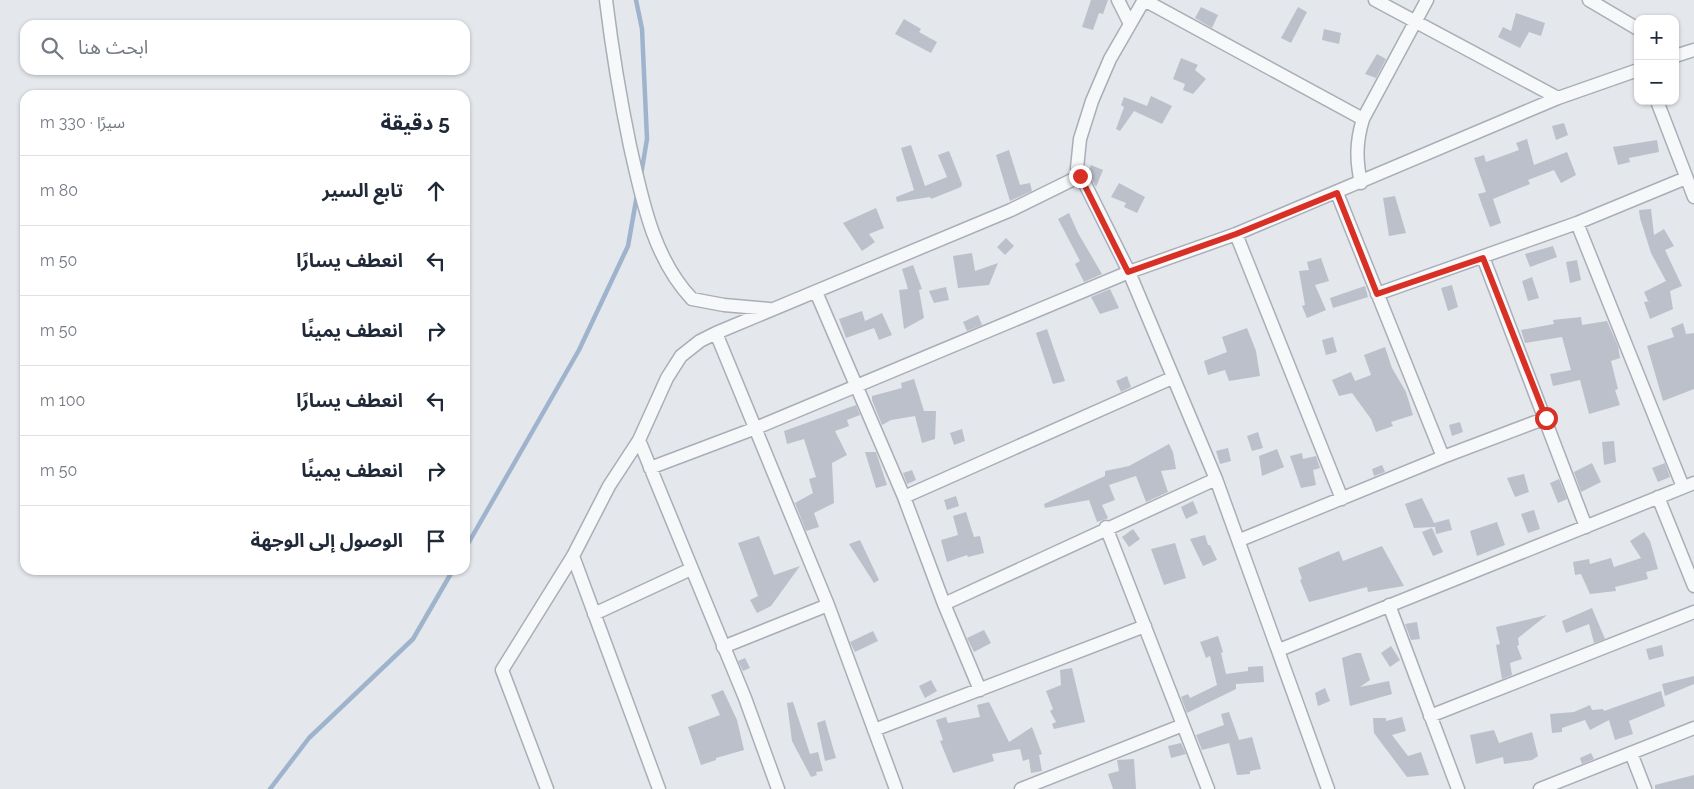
<!DOCTYPE html>
<html lang="ar">
<head>
<meta charset="utf-8">
<style>
	body { margin:0; font-family:Raleway,"Noto Sans Arabic",sans-serif; background:#f2f2f3; color:#1f2937; direction:rtl }
	.controls { position:absolute; right:15px; top:15px; display:grid; overflow:hidden; border-radius:10px; box-shadow:0 1px 4px #0004 }
	.controls button { width:45px; height:45px; display:grid; place-items:center; padding:0; border:0; border-bottom:1px solid #e0e1e3; background:#fff; color:#1f2937; font:25px sans-serif }
	.stop { position:absolute; width:15px; height:15px; margin:-11px; border:4px solid #d93025; border-radius:50%; background:#fff }
	.stop.end { background:#d93025; border-color:#fff; box-shadow:0 1px 5px #0008 }
	.list { margin:0; padding:0; list-style:none }
	h2 { display:flex; justify-content:space-between; align-items:center; height:65px; margin:0; padding:0 20px; font-size:21px }
	h2 small { font-size:16px; font-weight:400; color:#747a83 }
	.list li { display:grid; grid-template-columns:32px 1fr auto; gap:15px; align-items:center; box-sizing:border-box; height:70px; padding:0 20px; border-top:1px solid #e0e1e3 }
	.list b { display:block; font-size:19px; white-space:nowrap }
	.list em { font-size:16px; font-style:normal; color:#747a83 }
	.icon { flex:none; width:28px; height:28px; fill:none; stroke:currentColor; stroke-width:2; stroke-linecap:round; stroke-linejoin:round }
	.map { position:relative; flex:none; width:1694px; height:789px; overflow:hidden; direction:ltr }
	.search { position:absolute; background:#fff; box-shadow:0 1px 4px #0004; left:20px; top:20px; width:450px; height:55px; display:flex; align-items:center; gap:12px; box-sizing:border-box; padding:0 18px; border-radius:15px; color:#747a83; font-size:19px }
	.panel { position:absolute; background:#fff; box-shadow:0 1px 4px #0004; left:20px; top:90px; width:450px; height:485px; border-radius:15px; direction:rtl }
	.map>svg:first-child { display:block }
	.lines { fill:none; stroke-linecap:round; stroke-linejoin:round }
	.stream { stroke:#9fb4cc; stroke-width:4.5 }
	.building { fill:#bbc0ca }
	.street-casing { stroke:#a9aeb7; stroke-width:15 }
	.street { stroke:#f7f8fa; stroke-width:12 }
	.route { stroke:#d93025; stroke-width:6 }
</style>
</head>
<body>
<div class="map">
<svg width="1694" height="789" viewBox="0 0 1694 789">
	<rect width="100%" height="100%" fill="#e4e7ec"/>
	<g class="lines">
		<!-- stream -->
		<path class="stream" d="M636,0L642,29L647,139L641,175
			M465,549L579,350L628,246L637,195
			M270,789L309,738L413,639L453,570"/>
	</g>
	<!-- building -->
	<path class="building" d="M1091,0H1108L1103,14L1099,13L1093,30L1082,27Z
		M1201,7L1218,15L1212,28L1195,18Z
		M1298,7L1307,12L1291,43L1281,38Z
		M1516,13L1545,23L1541,36L1529,32L1520,48L1498,37L1503,27L1511,31Z
		M904,19L921,29L919,32L937,42L931,53L895,34Z
		M1324,29L1341,33L1339,44L1322,40Z
		M1377,54L1386,59L1376,78L1365,74Z
		M1181,58L1198,65L1195,70L1206,79L1193,94L1183,90L1185,84L1173,79Z
		M1151,96L1172,106L1162,124L1134,111L1120,131L1116,129L1124,107L1121,105L1124,97L1147,106Z
		M1564,123L1568,135L1556,140L1552,126Z
		M1527,139L1534,165L1567,152L1576,175L1561,183L1554,170L1528,180L1530,184L1493,199L1501,223L1490,227L1478,194L1486,192L1474,158L1484,155L1486,162L1519,150L1516,143Z
		M1657,140L1659,152L1629,158L1630,162L1618,165L1613,147Z
		M911,145L925,186L947,177L938,155L949,151L962,184L961,187L931,199L930,197L897,202L896,197L914,190L901,148Z
		M1009,150L1020,185L1030,183L1032,191L1010,201L996,155Z
		M1091,165L1103,170L1096,187L1088,172Z
		M1119,183L1145,197L1137,213L1124,207L1126,203L1111,197Z
		M1395,196L1406,233L1389,236L1383,198Z
		M876,208L884,228L869,234L875,242L862,251L843,223Z
		M1651,209L1654,235L1664,229L1674,246L1665,250L1682,286L1670,291L1673,309L1650,319L1644,302L1651,301H1648L1644,292L1666,281L1651,253L1640,218L1639,210Z
		M1069,213L1078,233L1102,274L1084,282L1075,264L1080,261L1058,219Z
		M1006,238L1014,246L1005,255L997,247Z
		M1553,246L1557,257L1530,267L1525,254Z
		M972,253L975,271L998,263L989,285L958,288L953,256Z
		M1321,258L1329,281L1315,285L1326,310L1307,318L1302,306L1305,305L1299,271L1309,270L1307,262Z
		M1577,260L1581,280L1570,283L1566,262Z
		M913,265L922,289L919,290L924,318L904,329L899,290L908,289L902,269Z
		M1532,277L1539,298L1528,301L1522,281Z
		M1452,285L1458,307L1448,311L1441,288Z
		M1365,286L1368,297L1333,308L1330,298Z
		M946,287L949,300L934,303L929,291Z
		M1110,289L1119,308L1100,314L1091,297Z
		M862,311L865,321L882,313L892,335L879,340L874,328L846,338L839,319Z
		M978,315L982,325L967,331L963,322Z
		M1581,317L1582,325L1607,321L1618,346L1620,358L1611,361L1618,389L1615,390L1620,405L1589,414L1580,380L1553,386L1550,374L1571,370L1562,337L1525,343L1521,330L1554,324L1553,320Z
		M1683,323L1686,334L1694,333V389L1663,401L1647,346L1674,337L1671,328Z
		M1247,328L1256,351L1260,376L1229,381L1225,370L1208,375L1204,361L1227,352L1222,337Z
		M1047,329L1065,381L1053,384L1036,333Z
		M1333,337L1337,352L1326,355L1322,340Z
		M1385,347L1392,368L1406,392L1413,415L1391,422L1393,426L1376,432L1371,419L1352,393L1339,396L1332,380L1351,372L1355,381L1371,375L1364,355Z
		M1127,376L1131,387L1121,392L1116,381Z
		M914,379L924,411H936L935,439L922,443L915,416L891,420L882,425L872,400V396L902,388L901,383Z
		M856,405L860,415L847,420L849,426L835,431L847,455L832,463L834,503L814,513L819,527L806,531L795,503L813,493L809,479L816,477L804,439L787,444L784,431Z
		M1460,422L1463,432L1452,436L1449,425Z
		M962,429L965,441L954,445L950,433Z
		M1258,432L1263,448L1252,451L1247,436Z
		M1614,441L1616,462L1604,465L1602,442Z
		M1169,444L1173,452L1176,469L1161,471L1168,492L1146,502L1136,476L1109,485L1115,500L1102,505L1108,518L1097,522L1089,500L1045,508L1044,504L1105,476V471L1129,466Z
		M1228,448L1231,461L1220,464L1216,451Z
		M1277,449L1284,467L1262,476L1259,456Z
		M865,452H876L887,485L876,488Z
		M1302,453L1303,459L1316,456L1320,468L1313,470L1316,485L1301,488L1290,456Z
		M1592,463L1601,482L1581,492L1574,472Z
		M1665,463L1670,477L1658,482L1652,468Z
		M1382,465L1385,472L1374,476L1372,469Z
		M912,470L916,480L907,484L903,473Z
		M1524,474L1529,492L1515,497L1507,478Z
		M1559,479L1567,499L1558,503L1550,483Z
		M956,496L959,506L947,510L944,500Z
		M1422,498L1434,523L1449,519L1452,530L1436,534L1435,527L1414,528L1405,504Z
		M1193,501L1198,513L1186,519L1181,507Z
		M1534,510L1540,529L1528,533L1521,514Z
		M966,512L974,537L980,536L984,553L968,557L967,555L947,562L941,540L958,535L953,516Z
		M1497,522L1505,545L1477,556L1470,531Z
		M1432,528L1443,552L1433,556L1422,532Z
		M1133,529L1140,539L1129,547L1122,537Z
		M1644,532L1650,541L1658,569L1646,572L1648,579L1615,587L1616,591L1590,594L1581,574L1575,575L1573,562L1589,559L1590,564L1611,558L1614,567L1641,558L1630,541Z
		M1205,535L1208,545H1210L1217,560L1203,566L1190,539Z
		M759,536L774,575L800,566L771,606L757,613L750,600L758,596L738,543Z
		M860,540L879,580L874,583L849,544Z
		M1175,543L1186,578L1164,585L1151,549Z
		M1382,546L1404,586L1368,592L1367,587L1309,602L1300,580L1302,579L1298,568L1339,551L1343,561Z
		M1592,608L1605,639L1594,643L1589,624L1566,633L1562,621Z
		M1547,615L1518,638L1519,645L1517,646L1522,659L1510,663L1512,675L1502,679L1496,645L1500,644L1496,627Z
		M1417,622L1420,639L1411,640L1405,624Z
		M984,630L991,643L974,652L967,638Z
		M873,631L878,641L855,652L850,642Z
		M1218,636L1223,652L1221,653L1226,674L1248,671V667L1263,666L1264,682L1236,684V689L1187,713L1181,697L1188,694L1190,698L1217,685L1210,656L1206,658L1200,642Z
		M1662,645L1664,656L1649,660L1646,649Z
		M1391,646L1400,660L1390,667L1381,653Z
		M1356,653H1361L1370,680L1360,687L1389,681L1392,694L1350,706L1342,658Z
		M745,658L750,668L743,671L738,661Z
		M1072,668L1085,722L1054,729L1052,724L1056,722L1050,711L1053,709L1046,691L1061,685L1060,670Z
		M1694,676V684L1665,696L1662,684Z
		M931,680L937,691L925,698L919,686Z
		M1325,688L1330,701L1318,706L1315,693Z
		M723,690L737,720L744,750L716,758V760L701,765L688,727L720,715L711,695Z
		M1661,691L1665,706L1629,721L1633,734L1615,740L1609,720L1590,730L1585,720L1562,728V732L1552,733L1550,714L1574,712L1590,705L1592,710L1603,709L1604,711Z
		M793,702L810,754L818,752L823,771L816,772L817,775L811,777L792,741L787,703Z
		M989,702L1009,742L1032,727L1042,754L1039,755L1042,771L1031,773L1029,759L1023,761L1020,749L992,754L994,761L953,773L940,741L943,740L936,720L946,717L948,723L980,717L977,705Z
		M1229,712L1239,740L1252,737L1261,769L1250,771V774L1237,775L1229,743L1202,750L1196,735L1224,725L1221,714Z
		M1402,717L1406,731L1392,735L1408,756L1421,752L1429,775L1407,777L1374,733L1373,718H1386V721Z
		M825,720L836,758L825,761L817,723Z
		M1494,730L1499,743L1532,732L1538,756L1532,760L1504,764L1503,757L1476,764L1470,735Z
		M1181,743L1186,754L1171,758L1168,746Z
		M1591,753L1594,759L1582,764L1580,758Z
		M1134,759L1136,789H1113L1108,774L1119,771L1117,760Z
		M1694,775V789H1655V785Z"/>
	<g class="lines">
		<!-- street casing -->
		<g class="street-casing">
			<path id="street" d="M606,0C612,49 620,98 630,146C642,199 653,258 692,299L724,305L769,309
				M1118,0L1130,24
				M1144,0L1110,59L1092,101L1080,139L1077,168L1129,272L1216,479L1328,789
				M1144,0L1363,119
				M1375,0L1558,98
				M1589,0L1638,29
				M1675,56L1694,50
				M1657,101L1694,197
				M1361,183C1356,160 1356,142 1363,119L1427,0
				M1337,193L1443,457
				M1577,223L1683,487
				M1236,234L1342,499
				M1483,257L1586,527
				M816,292L904,497L944,604L980,690
				M1377,294L1577,223L1686,178
				M716,333L828,605L896,789
				M639,440L745,698L778,789
				M650,468L756,428L1129,272L1236,234L1558,98L1638,70
				M904,497L1172,378
				M1658,497L1694,586
				M1106,527L1208,789
				M1240,540L1443,457L1546,418
				M573,556L659,789
				M944,604L1216,479
				M1389,605L1458,789
				M594,614L691,569
				M723,647L828,605
				M1279,650L1694,483
				M1430,716L1694,612
				M874,730L1145,626
				M1631,753L1645,789
				M547,789L502,670L573,556L609,486L639,440L667,378L681,356L700,341L716,333L1011,210L1080,176
				M1021,789L1183,725
				M1540,789L1694,728"/>
		</g>
		<!-- street -->
		<use href="#street" class="street"/>
	</g>
	<g class="lines">
		<!-- route -->
		<path class="route" d="M1080,176L1128,272L1236,234L1337,193L1377,294L1483,258L1546,418"/>
	</g>
</svg>
<div class="controls">
<button>+</button>
<button>−</button>
</div>
<div class="stop" style="left:1546px;top:418px"></div>
<div class="stop end" style="left:1080px;top:176px"></div>
<div class="search"><svg class="icon" aria-label="search" viewBox="0 0 24 24"><circle cx="10" cy="10" r="6"/><path d="M15 15l6 6"/></svg>ابحث هنا</div>
<section class="panel">
<h2>5 دقيقة<small>سيرًا · 330 m</small></h2>
<ul class="list">
<li><svg class="icon" aria-label="ahead" viewBox="0 0 24 24"><path d="M12 20V5M6 11l6-6 6 6"/></svg><div><b>تابع السير</b></div><em>80 m</em></li>
<li><svg class="icon" aria-label="left" viewBox="0 0 24 24"><path d="M17 20v-9H6M10 6l-5 5 5 5"/></svg><div><b>انعطف يسارًا</b></div><em>50 m</em></li>
<li><svg class="icon" aria-label="right" viewBox="0 0 24 24"><path d="M7 20v-9h11M14 6l5 5-5 5"/></svg><div><b>انعطف يمينًا</b></div><em>50 m</em></li>
<li><svg class="icon" aria-label="left" viewBox="0 0 24 24"><path d="M17 20v-9H6M10 6l-5 5 5 5"/></svg><div><b>انعطف يسارًا</b></div><em>100 m</em></li>
<li><svg class="icon" aria-label="right" viewBox="0 0 24 24"><path d="M7 20v-9h11M14 6l5 5-5 5"/></svg><div><b>انعطف يمينًا</b></div><em>50 m</em></li>
<li><svg class="icon" aria-label="arrive" viewBox="0 0 24 24"><path d="M6 21V4h12l-3 4 3 4H6"/></svg><div><b>الوصول إلى الوجهة</b></div></li>
</ul>
</section>
</div>
</body>
</html>
